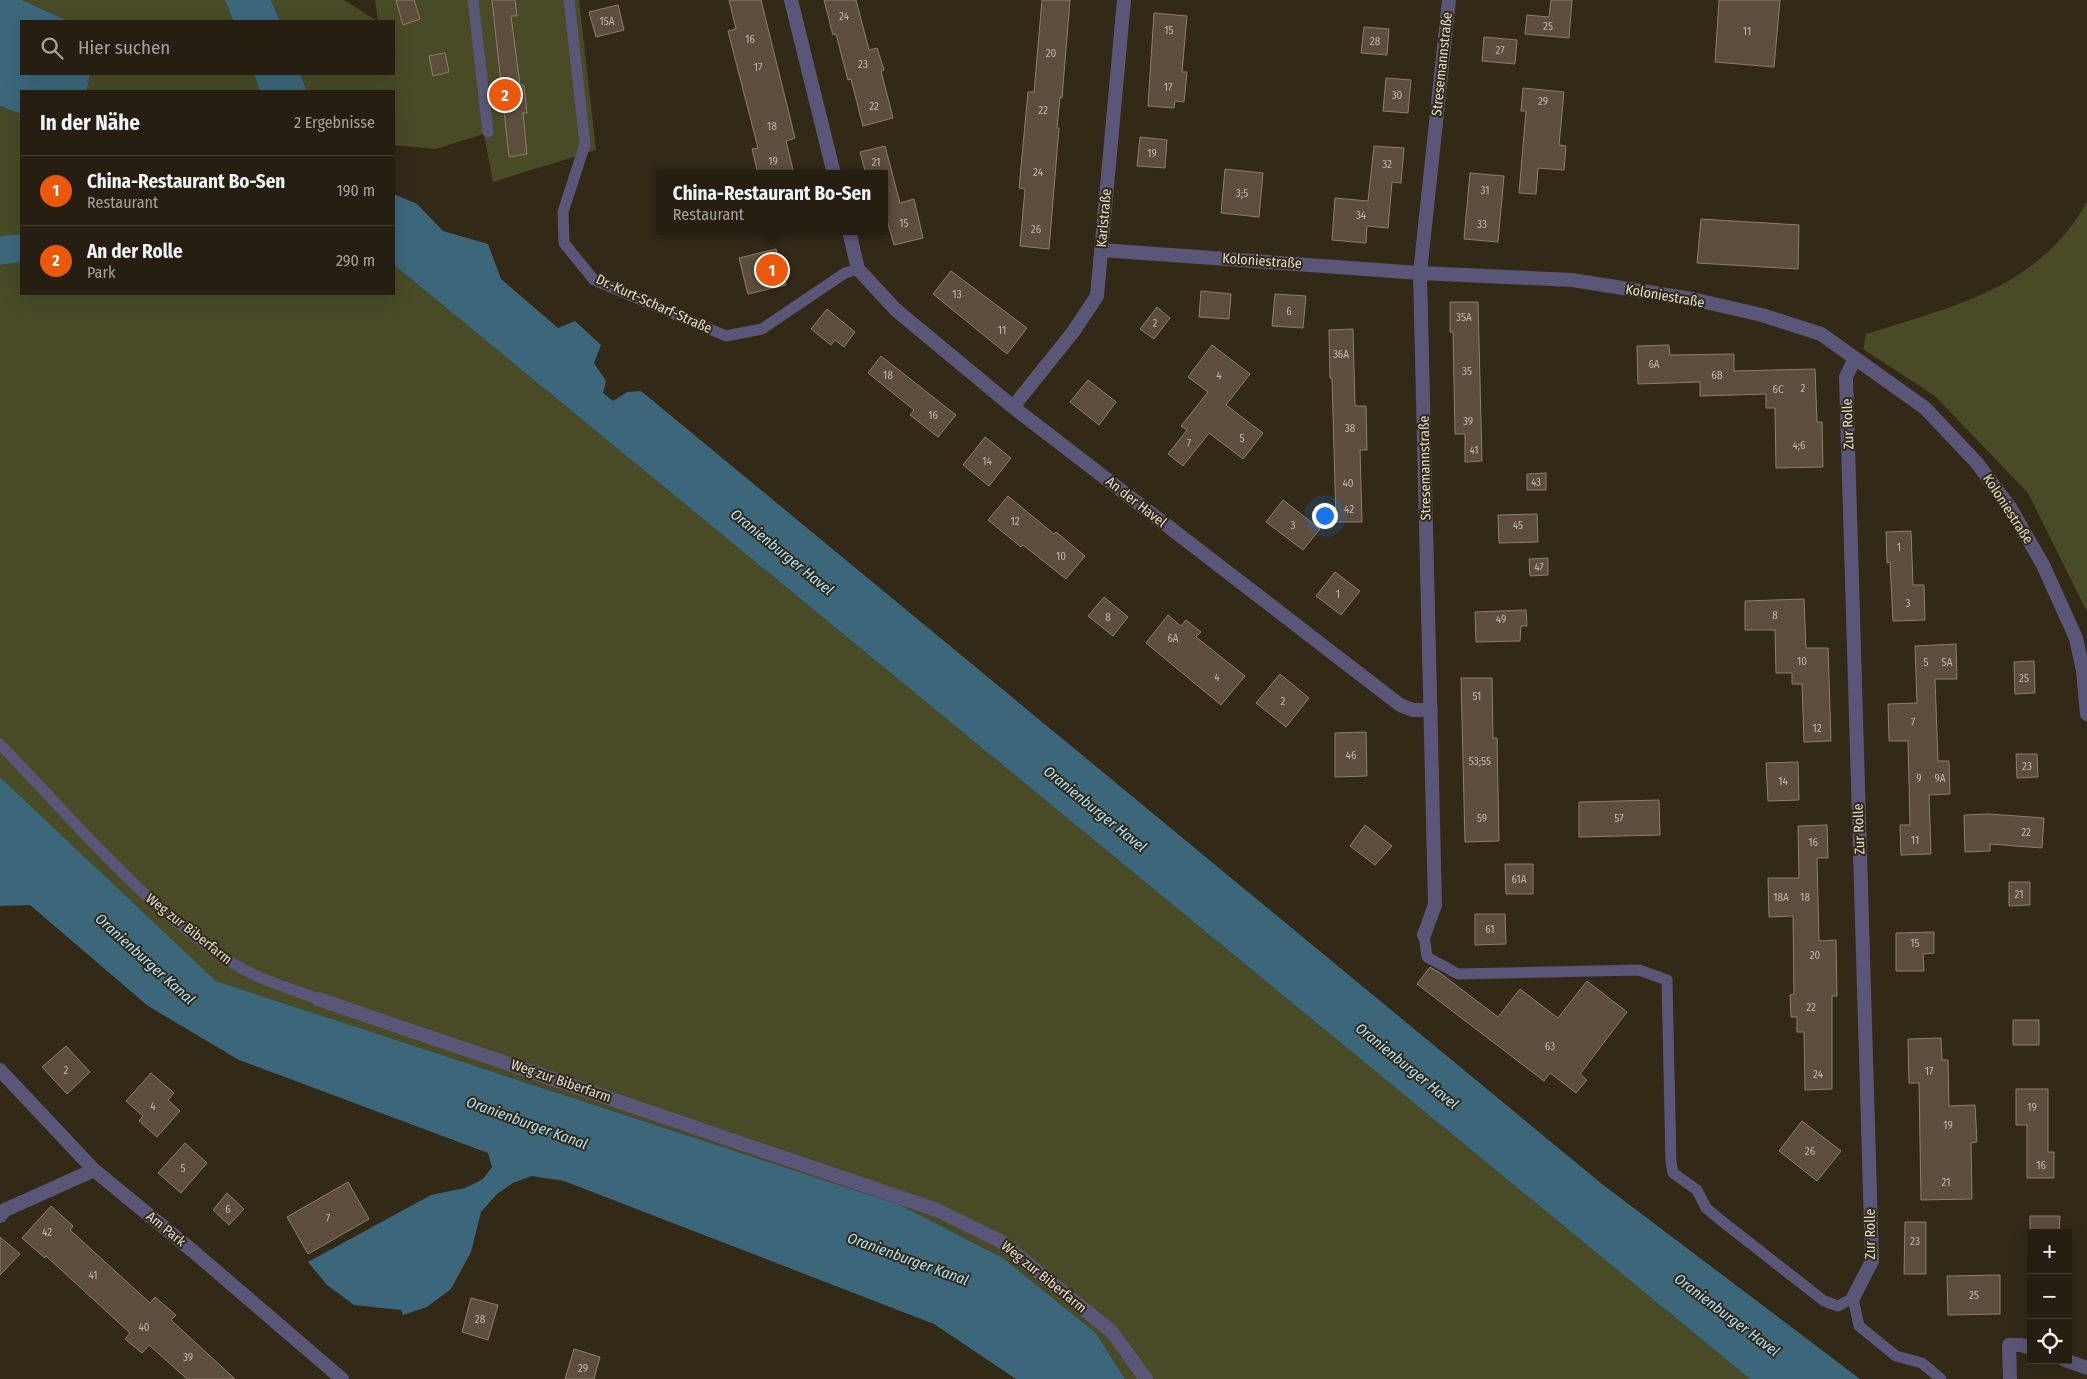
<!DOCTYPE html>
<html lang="de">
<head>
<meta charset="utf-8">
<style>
	body { margin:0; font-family:"Fira Sans Condensed",sans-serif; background:#322c1f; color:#f1f3f6 }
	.controls { position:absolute; right:15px; bottom:15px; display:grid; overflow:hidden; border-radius:0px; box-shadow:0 5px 20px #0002 }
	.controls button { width:45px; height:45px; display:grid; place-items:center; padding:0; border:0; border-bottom:1px solid #423d31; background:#261f11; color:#f1f3f6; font:25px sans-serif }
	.you { position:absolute; left:1324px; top:515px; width:18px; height:18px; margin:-12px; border:4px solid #fff; border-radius:50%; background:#1a73e8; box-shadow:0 0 0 8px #1a73e833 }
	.badge { display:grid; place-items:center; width:32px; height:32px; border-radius:50%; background:#ea580c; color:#fff; font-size:16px; font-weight:700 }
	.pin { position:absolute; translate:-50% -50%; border:2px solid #fff; box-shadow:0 1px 5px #0006 }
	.popup { position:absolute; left:656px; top:170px; width:232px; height:65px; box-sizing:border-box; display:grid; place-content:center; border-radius:0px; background:#261f11; filter:drop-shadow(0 1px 4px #0005); font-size:16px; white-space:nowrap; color:#a4a29f }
	.popup b { font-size:19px; color:#f1f3f6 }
	.popup::after { content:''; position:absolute; left:50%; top:100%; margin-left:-10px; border:10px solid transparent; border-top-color:#261f11 }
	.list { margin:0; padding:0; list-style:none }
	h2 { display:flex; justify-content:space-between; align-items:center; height:65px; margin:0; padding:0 20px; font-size:21px }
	h2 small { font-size:16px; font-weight:400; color:#a4a29f }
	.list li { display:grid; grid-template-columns:32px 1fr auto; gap:15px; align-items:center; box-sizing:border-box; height:70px; padding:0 20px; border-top:1px solid #423d31 }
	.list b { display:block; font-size:19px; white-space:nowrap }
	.list p { margin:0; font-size:16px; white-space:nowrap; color:#a4a29f }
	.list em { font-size:16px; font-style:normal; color:#a4a29f }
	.icon { flex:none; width:28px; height:28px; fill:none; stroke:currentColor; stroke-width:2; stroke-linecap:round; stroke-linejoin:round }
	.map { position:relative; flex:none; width:2087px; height:1379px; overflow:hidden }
	.search { position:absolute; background:#261f11; box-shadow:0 5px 20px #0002; left:20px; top:20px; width:375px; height:55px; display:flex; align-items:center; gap:12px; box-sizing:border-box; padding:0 18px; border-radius:0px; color:#a4a29f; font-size:19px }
	.panel { position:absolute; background:#261f11; box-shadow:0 5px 20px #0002; left:20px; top:90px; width:375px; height:205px; border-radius:0px }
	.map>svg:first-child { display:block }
	.green { fill:#484b26 }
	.water { fill:#3c677b }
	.building { fill:#5c4d3d; stroke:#8f7e6d }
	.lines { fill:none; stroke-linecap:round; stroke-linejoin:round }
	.service { stroke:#595677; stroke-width:11 }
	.minor { stroke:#595677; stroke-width:14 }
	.labels { text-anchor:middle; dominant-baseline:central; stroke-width:4; stroke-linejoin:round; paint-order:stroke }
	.number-label { font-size:11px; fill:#bfb7aa }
	.street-label { font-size:14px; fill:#e0dacf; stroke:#322917 }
	.water-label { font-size:15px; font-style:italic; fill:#a8e2fd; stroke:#322917 }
</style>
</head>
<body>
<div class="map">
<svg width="2087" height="1379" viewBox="0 0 2087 1379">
	<rect width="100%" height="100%" fill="#322917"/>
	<!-- green -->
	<path class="green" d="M22,0H225L233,21H68Z
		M271,0H344L377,21H280Z
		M375,0H579L596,150L493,182L484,134L435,149L394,145V91H307L300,74H394V21H378Z
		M90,74H254L260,91H87Z
		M0,106L21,114V234L0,236Z
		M2087,202V612L2028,493L1935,396L1863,349L1866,334C1953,306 2038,289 2087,202Z
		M21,262V294H394V265L1750,1379H1125L1096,1333L1003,1258L900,1205L216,981L0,777V265Z"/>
	<!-- water -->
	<path class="water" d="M0,0H22L68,21H21V74H90L87,91H21V114L0,106Z
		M225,0H271L280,21H233Z
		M254,74H300L307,91H260Z
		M394,194L417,204L443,231L488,244L501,279L558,328L575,321L601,345L594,363L606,381L603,393L613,401L627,392L641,391L1602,1184L1860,1379H1750L394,265Z
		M21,234V262L0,265V236Z
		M0,777L216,981L900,1205L1003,1258L1096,1333L1125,1379H1016L934,1324L564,1181L532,1176L513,1183L497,1194L481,1212L471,1252L451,1289L427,1307L403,1315L401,1310L354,1305L327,1285L308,1262L431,1195L465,1188L483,1179L492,1167L488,1153L239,1060L148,1006L30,905L0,906Z"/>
	<!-- building -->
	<path class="building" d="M396,0H414L420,19L403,25Z
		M492,0H515L517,16H511L520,85H524L527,113H523L527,154L509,157Z
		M729,0H761L795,138L786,141L794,174H758L752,149L758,148L728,31L736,29Z
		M824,0H856L869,50L877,48L884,70L881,71L893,118L863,126L851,79L848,80L836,34L833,35Z
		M1042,0H1070L1062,98L1060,97L1057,128H1059L1049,249L1020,246L1025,189L1019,188L1028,92H1034Z
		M1551,0H1572L1569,38L1525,34L1527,15L1549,17Z
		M1719,0H1780L1774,67L1715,62Z
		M618,5L624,30L596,37L589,12Z
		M1154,13L1187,16L1182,72H1187L1184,102L1175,101L1174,108L1148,106Z
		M1364,27L1389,29L1387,55L1361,53Z
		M1484,37L1517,40L1515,64L1482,61Z
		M445,53L449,72L433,76L429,56Z
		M1386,78L1411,80L1408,113L1383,111Z
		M1523,88L1564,92L1559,145L1566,146L1564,170L1538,168L1536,194L1519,193L1526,111H1521Z
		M1140,137L1167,140L1165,168L1137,166Z
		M885,146L900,203L914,199L923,238L894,245L884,209V174H866L860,152Z
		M1374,146L1404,148L1401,183L1392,182L1388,228L1367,226L1366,243L1332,240L1335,198L1368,201Z
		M1225,169L1263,173L1259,217L1221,213Z
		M1470,173L1504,176L1498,242L1464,239Z
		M1701,219L1799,225L1798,269L1697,263Z
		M776,249L786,285L748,294L739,258Z
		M951,271L1027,328L1007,354L933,294Z
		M1201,291L1231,294L1229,319L1199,317Z
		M1275,294L1306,296L1303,328L1272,326Z
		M1450,302H1478L1482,461L1465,462V434H1455L1453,332H1450Z
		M1157,307L1170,318L1154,339L1140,329Z
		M827,309L855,332L844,347L835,340L831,345L811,329Z
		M1353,329L1355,406H1366L1367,450H1360L1362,522H1336L1332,378H1330L1329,330Z
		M1212,345L1250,374L1226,405L1263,433L1243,459L1209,433L1183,466L1168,454L1187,430L1181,426L1208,392L1188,377Z
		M1669,345L1670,355L1734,354V371L1815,369L1817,422H1822L1823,467L1776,468L1775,408H1766V394L1700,396V382L1638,384L1637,346Z
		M881,356L956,415L938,437L910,415L914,410L868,373Z
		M1088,380L1116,402L1099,425L1070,402Z
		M985,437L1011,458L989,486L963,465Z
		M1546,473V490H1527V474Z
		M1008,496L1054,534L1056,532L1085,556L1066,579L1023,545L1021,547L988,520Z
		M1283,500L1320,529L1303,550L1266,522Z
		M1537,514L1538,542L1499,543L1498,515Z
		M1911,531L1913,585H1924L1925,620L1893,621L1890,562L1887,563L1886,532Z
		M1548,558V575L1530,576L1529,559Z
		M1335,572L1360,591L1341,615L1316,596Z
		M1104,597L1128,617L1113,636L1088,616Z
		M1804,599L1806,648H1828L1831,741L1804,742L1802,684H1792V673H1776L1775,630H1745V601Z
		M1526,610L1527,626H1521L1520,641L1476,642L1475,612Z
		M1168,615L1181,626L1186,620L1201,632L1196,637L1245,676L1221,705L1146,643Z
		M1956,644L1957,679H1935L1938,761H1949L1950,794L1929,795L1931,854L1901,855L1900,825H1910L1908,741H1889L1888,704L1917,703L1915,646Z
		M2034,661L2035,693L2015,694L2014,662Z
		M1280,674L1309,698L1286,727L1256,703Z
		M1461,678H1492L1493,738H1497L1499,841L1465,842Z
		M1366,732L1367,776L1335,777V733Z
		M2016,754H2037L2038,777L2017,778Z
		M1798,762L1799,800L1768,801L1766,763Z
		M1659,800L1660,835L1579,837V802Z
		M1989,814L2044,818L2042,848L1990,844V851L1965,852L1964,815Z
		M1365,825L1392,846L1375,865L1350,846Z
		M1827,825L1828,858H1817L1819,941L1836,940L1837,996H1832V1089L1805,1090L1804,1032H1797V1017H1791L1790,995L1794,994L1793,916L1769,917L1768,878H1799L1798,826Z
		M1505,864H1533V894H1506Z
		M2009,882H2030V905L2009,906Z
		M1475,914H1505L1506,944L1475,945Z
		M1934,932V953L1923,954L1924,971H1896V933Z
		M1430,967L1440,973L1498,1017L1520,989L1558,1018L1587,981L1627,1012L1580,1074L1587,1080L1576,1093L1550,1073L1544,1081L1417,984Z
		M2013,1020H2039V1045H2013Z
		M1941,1038L1942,1060H1948L1949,1106L1975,1105L1977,1142L1971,1143L1972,1199L1921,1200L1919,1083H1909L1908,1039Z
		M66,1046L90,1072L67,1094L42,1067Z
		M151,1073L174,1093L168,1100L180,1111L157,1137L139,1121L143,1116L126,1101Z
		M2016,1089H2048V1152H2054V1178H2027V1125H2016Z
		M1802,1121L1841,1151L1817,1181L1779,1151Z
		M185,1143L207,1163L181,1193L158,1173Z
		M348,1182L369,1219L308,1254L287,1217Z
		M227,1193L244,1209L229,1225L213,1210Z
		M51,1206L73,1226L70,1230L150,1303L155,1297L176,1315L171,1320L235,1379H187L149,1345L142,1353L125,1339L130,1333L46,1256L45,1258L22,1238Z
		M2030,1216H2060L2059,1233H2030Z
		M1905,1222H1926V1274H1904Z
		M0,1237L20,1254L0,1275Z
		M2000,1275V1314L1948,1315L1947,1276Z
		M471,1298L498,1305L488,1340L462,1332Z
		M574,1349L600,1357L594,1379H565Z"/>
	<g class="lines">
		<!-- service -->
		<path class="service" d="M473,0L488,132
			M569,0L585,144L563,212L564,243L594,280L726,336L762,329L845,273L858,269
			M0,744C73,820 142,904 231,962C257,979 289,988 318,999
			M1424,935L1427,957L1458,974L1639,970L1667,980L1671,1162L1673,1173L1697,1190L1706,1208L1723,1222L1824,1301L1838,1306L1853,1298L1859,1326L1896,1356L1922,1363L1941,1379"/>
		<!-- minor -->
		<path class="minor" d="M791,0L834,174
			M849,231L858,269L896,310L1013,407L1400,705L1413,710H1431
			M1101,250L1420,273L1572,280L1692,299L1762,315L1821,334L1925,408L1977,463L2011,509L2043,565L2076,638L2083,671L2087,714
			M1013,407L1073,332L1097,296L1124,0
			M1424,935L1435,905L1420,273L1449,0
			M318,999L937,1210L1000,1241L1112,1332L1146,1379
			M0,1070L94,1170L194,1252L342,1379
			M0,1216L5,1210L94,1170
			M1853,1298L1872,1261L1846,377L1855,358
			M2065,1360L2087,1368
			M2010,1379L2009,1345H2021L2031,1348"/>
	</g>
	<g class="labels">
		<!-- number labels -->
		<g class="number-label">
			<text x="844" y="16">24</text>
			<text x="607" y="21">15A</text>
			<text x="1548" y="26">25</text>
			<text x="1169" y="30">15</text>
			<text x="1747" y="31">11</text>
			<text x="750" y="39">16</text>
			<text x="1375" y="41">28</text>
			<text x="1500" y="50">27</text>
			<text x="1051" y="53">20</text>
			<text x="863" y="64">23</text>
			<text x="758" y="67">17</text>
			<text x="1168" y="87">17</text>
			<text x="1397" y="95">30</text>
			<text x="1543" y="101">29</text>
			<text x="874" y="106">22</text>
			<text x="1043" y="110">22</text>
			<text x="772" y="126">18</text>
			<text x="1152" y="153">19</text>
			<text x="773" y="161">19</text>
			<text x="876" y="162">21</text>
			<text x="1387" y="164">32</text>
			<text x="1038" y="172">24</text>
			<text x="1485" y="190">31</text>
			<text x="1242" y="193">3;5</text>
			<text x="1361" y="215">34</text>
			<text x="904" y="223">15</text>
			<text x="1482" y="224">33</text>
			<text x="1036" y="229">26</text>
			<text x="957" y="294">13</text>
			<text x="1289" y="311">6</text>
			<text x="1464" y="317">35A</text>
			<text x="1155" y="323">2</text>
			<text x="1002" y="330">11</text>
			<text x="1341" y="354">36A</text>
			<text x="1654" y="364">6A</text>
			<text x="1467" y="371">35</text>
			<text x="888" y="375">18</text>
			<text x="1219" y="375">4</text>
			<text x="1717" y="375">6B</text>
			<text x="1803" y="388">2</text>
			<text x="1778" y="389">6C</text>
			<text x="933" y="415">16</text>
			<text x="1468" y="421">39</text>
			<text x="1350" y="428">38</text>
			<text x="1242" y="438">5</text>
			<text x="1189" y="443">7</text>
			<text x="1799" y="445">4;6</text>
			<text x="1474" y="450">41</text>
			<text x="987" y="461">14</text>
			<text x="1536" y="482">43</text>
			<text x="1348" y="483">40</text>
			<text x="1349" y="509">42</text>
			<text x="1015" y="521">12</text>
			<text x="1293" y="525">3</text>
			<text x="1518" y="525">45</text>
			<text x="1899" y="547">1</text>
			<text x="1061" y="556">10</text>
			<text x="1539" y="567">47</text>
			<text x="1338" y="594">1</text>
			<text x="1908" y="603">3</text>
			<text x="1775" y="615">8</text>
			<text x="1108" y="617">8</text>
			<text x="1501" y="619">49</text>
			<text x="1173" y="638">6A</text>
			<text x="1802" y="661">10</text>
			<text x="1926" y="662">5</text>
			<text x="1947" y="662">5A</text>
			<text x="1217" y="677">4</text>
			<text x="2024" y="678">25</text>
			<text x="1477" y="696">51</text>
			<text x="1283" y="701">2</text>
			<text x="1913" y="722">7</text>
			<text x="1817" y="728">12</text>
			<text x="1351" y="755">46</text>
			<text x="1480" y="761">53;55</text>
			<text x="2027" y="766">23</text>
			<text x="1919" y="778">9</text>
			<text x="1940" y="778">9A</text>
			<text x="1783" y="781">14</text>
			<text x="1482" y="818">59</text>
			<text x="1619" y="818">57</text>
			<text x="2026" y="832">22</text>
			<text x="1915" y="840">11</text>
			<text x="1813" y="842">16</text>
			<text x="1519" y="879">61A</text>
			<text x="2019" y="894">21</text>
			<text x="1781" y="897">18A</text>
			<text x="1805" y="897">18</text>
			<text x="1490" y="929">61</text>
			<text x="1915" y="943">15</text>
			<text x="1815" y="955">20</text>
			<text x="1811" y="1007">22</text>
			<text x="1550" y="1046">63</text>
			<text x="66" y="1070">2</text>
			<text x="1929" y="1071">17</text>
			<text x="1818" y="1074">24</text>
			<text x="153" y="1106">4</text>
			<text x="2032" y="1107">19</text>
			<text x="1948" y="1125">19</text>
			<text x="1810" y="1151">26</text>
			<text x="2041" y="1165">16</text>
			<text x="183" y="1168">5</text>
			<text x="1946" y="1182">21</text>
			<text x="228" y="1209">6</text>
			<text x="328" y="1218">7</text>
			<text x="47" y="1232">42</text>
			<text x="1915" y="1241">23</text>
			<text x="93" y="1275">41</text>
			<text x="1974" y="1295">25</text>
			<text x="480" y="1319">28</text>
			<text x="144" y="1327">40</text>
			<text x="188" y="1357">39</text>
			<text x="583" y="1368">29</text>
		</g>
		<!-- street labels -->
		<g class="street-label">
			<text transform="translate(1442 64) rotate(-84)">Stresemannstraße</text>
			<text transform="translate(1104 218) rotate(-85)">Karlstraße</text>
			<text transform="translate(1262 261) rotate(4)">Koloniestraße</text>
			<text transform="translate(1665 296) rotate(10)">Koloniestraße</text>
			<text transform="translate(654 304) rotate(24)">Dr.-Kurt-Scharf-Straße</text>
			<text transform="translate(1848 424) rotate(-92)">Zur Rolle</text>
			<text transform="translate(1425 468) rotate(-91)">Stresemannstraße</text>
			<text transform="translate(1136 502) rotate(38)">An der Havel</text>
			<text transform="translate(2008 509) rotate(57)">Koloniestraße</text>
			<text transform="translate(1859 829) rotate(-92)">Zur Rolle</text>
			<text transform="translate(189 929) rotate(38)">Weg zur Biberfarm</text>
			<text transform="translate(561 1081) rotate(19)">Weg zur Biberfarm</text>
			<text transform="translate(166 1229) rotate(39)">Am Park</text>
			<text transform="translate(1870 1234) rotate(-90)">Zur Rolle</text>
			<text transform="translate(1044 1277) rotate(39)">Weg zur Biberfarm</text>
		</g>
		<!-- water labels -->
		<g class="water-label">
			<text transform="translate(782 552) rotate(39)">Oranienburger Havel</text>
			<text transform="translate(1095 809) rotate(39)">Oranienburger Havel</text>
			<text transform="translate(145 959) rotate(42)">Oranienburger Kanal</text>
			<text transform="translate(1407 1066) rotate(39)">Oranienburger Havel</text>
			<text transform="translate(527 1123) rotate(20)">Oranienburger Kanal</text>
			<text transform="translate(908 1259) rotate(20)">Oranienburger Kanal</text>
			<text transform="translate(1727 1315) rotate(37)">Oranienburger Havel</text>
		</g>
	</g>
</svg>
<div class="controls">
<button>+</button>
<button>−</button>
<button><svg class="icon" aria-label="locate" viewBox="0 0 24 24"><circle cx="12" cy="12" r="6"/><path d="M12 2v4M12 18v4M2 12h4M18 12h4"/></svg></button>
</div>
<div class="you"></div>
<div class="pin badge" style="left:772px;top:270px">1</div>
<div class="popup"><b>China-Restaurant Bo-Sen</b>Restaurant</div>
<div class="pin badge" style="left:505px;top:95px">2</div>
<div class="search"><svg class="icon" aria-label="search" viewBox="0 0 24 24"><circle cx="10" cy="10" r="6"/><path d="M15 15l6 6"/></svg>Hier suchen</div>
<section class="panel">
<h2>In der Nähe<small>2 Ergebnisse</small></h2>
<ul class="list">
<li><span class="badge">1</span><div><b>China-Restaurant Bo-Sen</b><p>Restaurant</p></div><em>190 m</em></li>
<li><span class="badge">2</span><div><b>An der Rolle</b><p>Park</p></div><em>290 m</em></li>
</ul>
</section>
</div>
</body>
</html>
